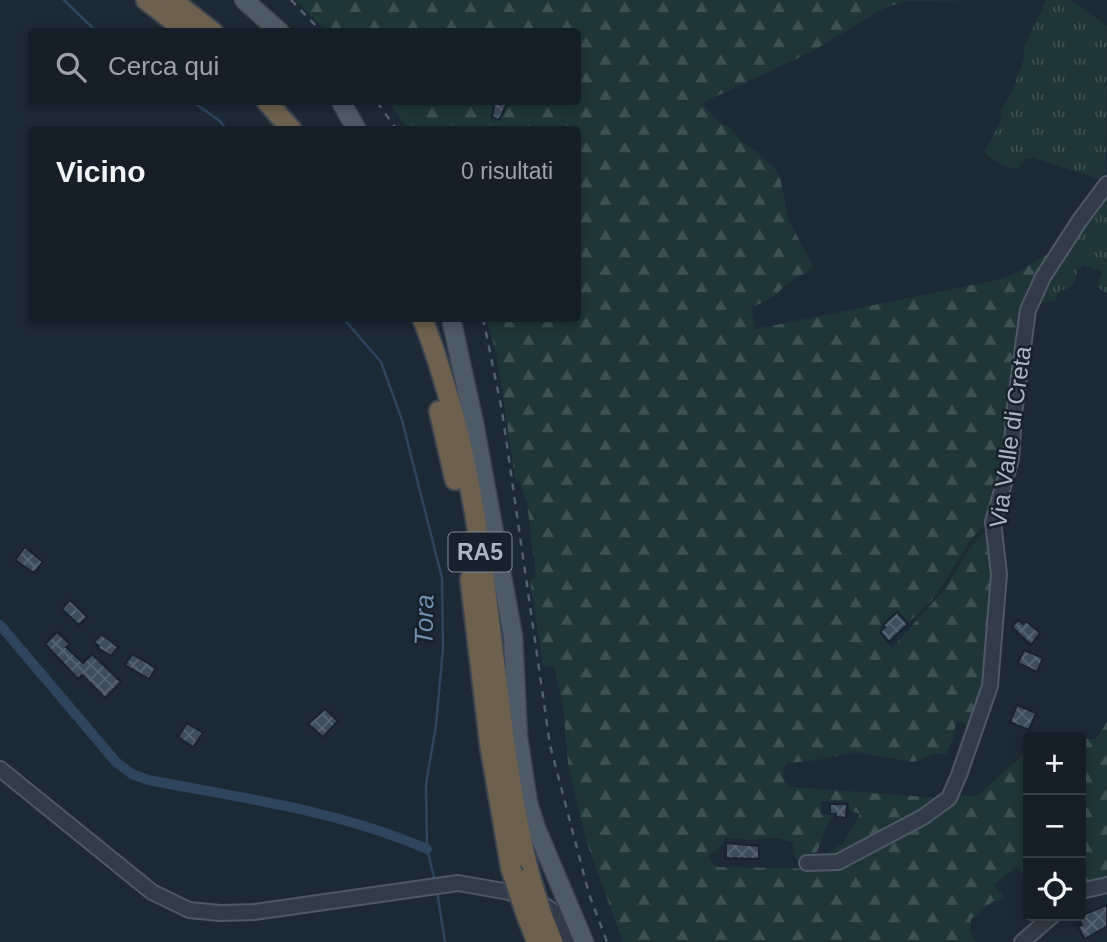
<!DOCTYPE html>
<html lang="it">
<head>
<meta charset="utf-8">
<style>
	body { margin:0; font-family:Helvetica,sans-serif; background:#1f2730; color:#f1f3f6 }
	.controls { position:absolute; right:21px; bottom:21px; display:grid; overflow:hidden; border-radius:7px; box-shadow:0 4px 10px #0003 }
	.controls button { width:63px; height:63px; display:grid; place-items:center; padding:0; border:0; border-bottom:2px solid #353d45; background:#161f28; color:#f1f3f6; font:35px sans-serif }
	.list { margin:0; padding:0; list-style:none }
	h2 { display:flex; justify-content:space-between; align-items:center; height:91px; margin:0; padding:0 28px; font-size:30px }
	h2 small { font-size:23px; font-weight:400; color:#9ea2a8 }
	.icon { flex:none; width:38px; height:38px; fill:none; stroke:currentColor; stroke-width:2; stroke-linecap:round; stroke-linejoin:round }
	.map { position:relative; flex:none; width:1107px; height:942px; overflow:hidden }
	.search { position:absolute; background:#161f28; box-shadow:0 4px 10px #0003; left:28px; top:28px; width:553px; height:77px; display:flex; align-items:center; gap:18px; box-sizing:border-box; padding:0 24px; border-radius:7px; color:#9ea2a8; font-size:26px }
	.panel { position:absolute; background:#161f28; box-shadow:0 4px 10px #0003; left:28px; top:126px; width:553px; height:196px; border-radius:7px }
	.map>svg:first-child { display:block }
	.grass { fill:url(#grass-tufts) }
	.forest { fill:url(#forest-firs) }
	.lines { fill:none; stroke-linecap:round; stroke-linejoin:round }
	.stream { stroke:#2f445d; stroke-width:2.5 }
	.canal { stroke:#2f445d; stroke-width:10 }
	.building { fill:url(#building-cross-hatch); stroke:#19222d; stroke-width:2 }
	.minor-casing { stroke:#4f5965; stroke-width:18 }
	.major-casing { stroke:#3b4450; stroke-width:21 }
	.highway-casing { stroke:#3c4651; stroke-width:23 }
	.minor { stroke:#323b47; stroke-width:14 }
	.major { stroke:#4f5a67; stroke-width:18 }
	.highway { stroke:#6d604e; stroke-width:19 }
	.rail { stroke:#535f6e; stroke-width:2.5; stroke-dasharray:7 7; stroke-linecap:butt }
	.highway-bridge-casing { stroke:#3c4651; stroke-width:23; stroke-linecap:butt }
	.highway-bridge { stroke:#6d604e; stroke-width:19 }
	.labels { text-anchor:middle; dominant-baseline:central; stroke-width:5; stroke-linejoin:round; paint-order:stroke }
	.shield { fill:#17202b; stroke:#7f8996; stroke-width:2 }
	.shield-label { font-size:23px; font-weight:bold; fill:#abb6c4 }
	.street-label { font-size:24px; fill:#abb6c4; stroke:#17202b }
	.water-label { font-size:26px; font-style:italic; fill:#728eaf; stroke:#17202b }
</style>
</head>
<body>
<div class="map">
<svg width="1107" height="942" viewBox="0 0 1107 942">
	<defs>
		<pattern id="grass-tufts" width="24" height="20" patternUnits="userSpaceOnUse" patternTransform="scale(1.75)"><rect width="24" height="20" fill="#203537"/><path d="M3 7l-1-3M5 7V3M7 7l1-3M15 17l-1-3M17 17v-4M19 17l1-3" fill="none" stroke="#3e5052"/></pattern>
		<pattern id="forest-firs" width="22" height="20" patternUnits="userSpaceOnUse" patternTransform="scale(1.75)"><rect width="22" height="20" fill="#203537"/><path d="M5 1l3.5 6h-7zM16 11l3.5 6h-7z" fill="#3e5052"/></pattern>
		<pattern id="building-cross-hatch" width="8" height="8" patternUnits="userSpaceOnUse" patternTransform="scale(1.75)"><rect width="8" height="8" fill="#3f4c5c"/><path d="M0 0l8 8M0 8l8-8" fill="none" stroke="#586472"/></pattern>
	</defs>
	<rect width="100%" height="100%" fill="#1e2936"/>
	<!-- grass -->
	<path class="grass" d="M1046,0H1071L1107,26L1106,181L1033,158L1026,159L1017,169C1006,168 990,160 985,151L1000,123L1001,111L1013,89L1024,59V47Z
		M1107,189V294L1097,287L1102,272L1084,265L1079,268L1072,287L1059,291L1055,301L1042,303L1039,295Z"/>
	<!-- forest -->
	<path class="forest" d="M296,0H1012L909,1L886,7L811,52L702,103L720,123L730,128L743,143L756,151L776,169L780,178L789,221L813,266L809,271L786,284L775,296L751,308L756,329L992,281L1012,275L1062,246L1035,293L1025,323L1020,354L1011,450L995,514L972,538L940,590L926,607L907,623L896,612L882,625L884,627L879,632L892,648L944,590L970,548L989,527L996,529L1000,593L990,651L988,684L977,721L971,724L967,734V727L963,722L956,721L954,736L946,754H934L913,762L856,752L817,760L788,763L783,769V779L792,787L940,798L944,802C912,827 863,856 824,866L828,852L843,844L860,814L849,810V802L821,801V814L833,815V818H830C823,835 821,847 811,862L796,859L792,842L776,838L749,840L725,838L719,849L709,855L714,865L717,867L791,868L819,870L832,869C869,853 934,828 956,793L964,796L978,795L1028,751V884L1017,866L994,885L1003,896L997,902L993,901L971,919L970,932L977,942H623L587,843L578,808L568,763L563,706L554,667L543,666L530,580L536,577L527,503L519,480L515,478L497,357L487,319L578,318V130L408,129L390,102H578V32L326,31Z
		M1107,722V884L1081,889V739H1096Z"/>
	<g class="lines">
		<!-- stream -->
		<path class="stream" d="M64,0L97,32
			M193,102L220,121L227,130
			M343,318L381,362L402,420L442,578L443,648L436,725L426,784L427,849L435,881
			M437,891L445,942"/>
		<!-- canal -->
		<path class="canal" d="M0,625L116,762L132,774L148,780C243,798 339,811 427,849"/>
	</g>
	<!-- building -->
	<path class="building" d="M495,102H508L499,120L492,117Z
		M25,547L43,562L34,573L15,560Z
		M70,600L87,617L79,625L62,609Z
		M897,612L908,624L889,642L880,632L885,627L883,625Z
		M1018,620L1023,624L1026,621L1040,633L1031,645L1012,627Z
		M57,632L70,644L66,647L83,663L92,654L121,682L105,698L82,675L78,679L45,644Z
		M101,634L118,647L111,656L98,648L99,646L94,642Z
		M1024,650L1043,658L1037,672L1018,663Z
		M132,654L156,668L149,679L125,665Z
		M1017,705L1036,713L1029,730L1010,722Z
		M325,709L338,721L323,737L308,724Z
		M187,723L203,733L193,747L178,737Z
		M830,804H847L846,818L836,817V814H830Z
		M726,843L759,846V859L726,858Z
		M1107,905V926L1085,939L1078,927L1082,925L1078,917Z"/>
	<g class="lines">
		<!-- minor casing -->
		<g class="minor-casing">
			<path id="minor" d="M0,769L152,892L189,910L220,913L254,912L458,883L509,892L544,905L558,915L571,942
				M807,863L838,862L923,817L949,798L959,775L990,686L999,574L993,522L1011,459L1014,414L1028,310L1043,277L1080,220L1107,184
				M1081,891L1107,885
				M1022,942L1052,916"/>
		</g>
		<!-- major casing -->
		<g class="major-casing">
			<path id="major" d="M244,0L280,32
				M341,102L357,130
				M451,318L474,423L513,636L518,737L528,803L536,828L584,942"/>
		</g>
		<!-- highway casing -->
		<g class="highway-casing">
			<path id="highway" d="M146,0L187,32
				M172,0L213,32
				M267,102L292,130
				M422,318C435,348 443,379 452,409C494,561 491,722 530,876
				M439,411L455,480
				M470,579L490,747L511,869
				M526,914L537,942
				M542,915L553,942"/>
		</g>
		<!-- minor -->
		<use href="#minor" class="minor"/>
		<!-- major -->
		<use href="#major" class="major"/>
		<!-- highway -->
		<use href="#highway" class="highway"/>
		<!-- rail -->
		<path class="rail" d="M291,0L322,32
			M377,102L397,130
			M483,318L502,411L550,745L589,894L607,942"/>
		<!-- highway-bridge casing -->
		<g class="highway-bridge-casing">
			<path id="highway-bridge" d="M511,869L526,914
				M530,876L542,915"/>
		</g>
		<!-- highway-bridge -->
		<use href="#highway-bridge" class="highway-bridge"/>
	</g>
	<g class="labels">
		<!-- shield labels -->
		<rect class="shield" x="448.5" y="532.5" width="63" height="39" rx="5"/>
		<g class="shield-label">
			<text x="480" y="552">RA5</text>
		</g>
		<!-- street labels -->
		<g class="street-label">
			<text transform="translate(1010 437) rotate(-82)">Via Valle di Creta</text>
		</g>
		<!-- water labels -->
		<g class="water-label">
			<text transform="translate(424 620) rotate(-89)">Tora</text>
		</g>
	</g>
</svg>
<div class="controls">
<button>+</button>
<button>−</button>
<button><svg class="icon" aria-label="locate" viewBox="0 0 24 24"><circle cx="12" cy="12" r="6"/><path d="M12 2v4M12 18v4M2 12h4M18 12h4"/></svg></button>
</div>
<div class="search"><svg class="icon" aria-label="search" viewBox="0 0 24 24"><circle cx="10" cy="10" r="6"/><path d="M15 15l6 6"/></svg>Cerca qui</div>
<section class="panel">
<h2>Vicino<small>0 risultati</small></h2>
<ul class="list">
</ul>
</section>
</div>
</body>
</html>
